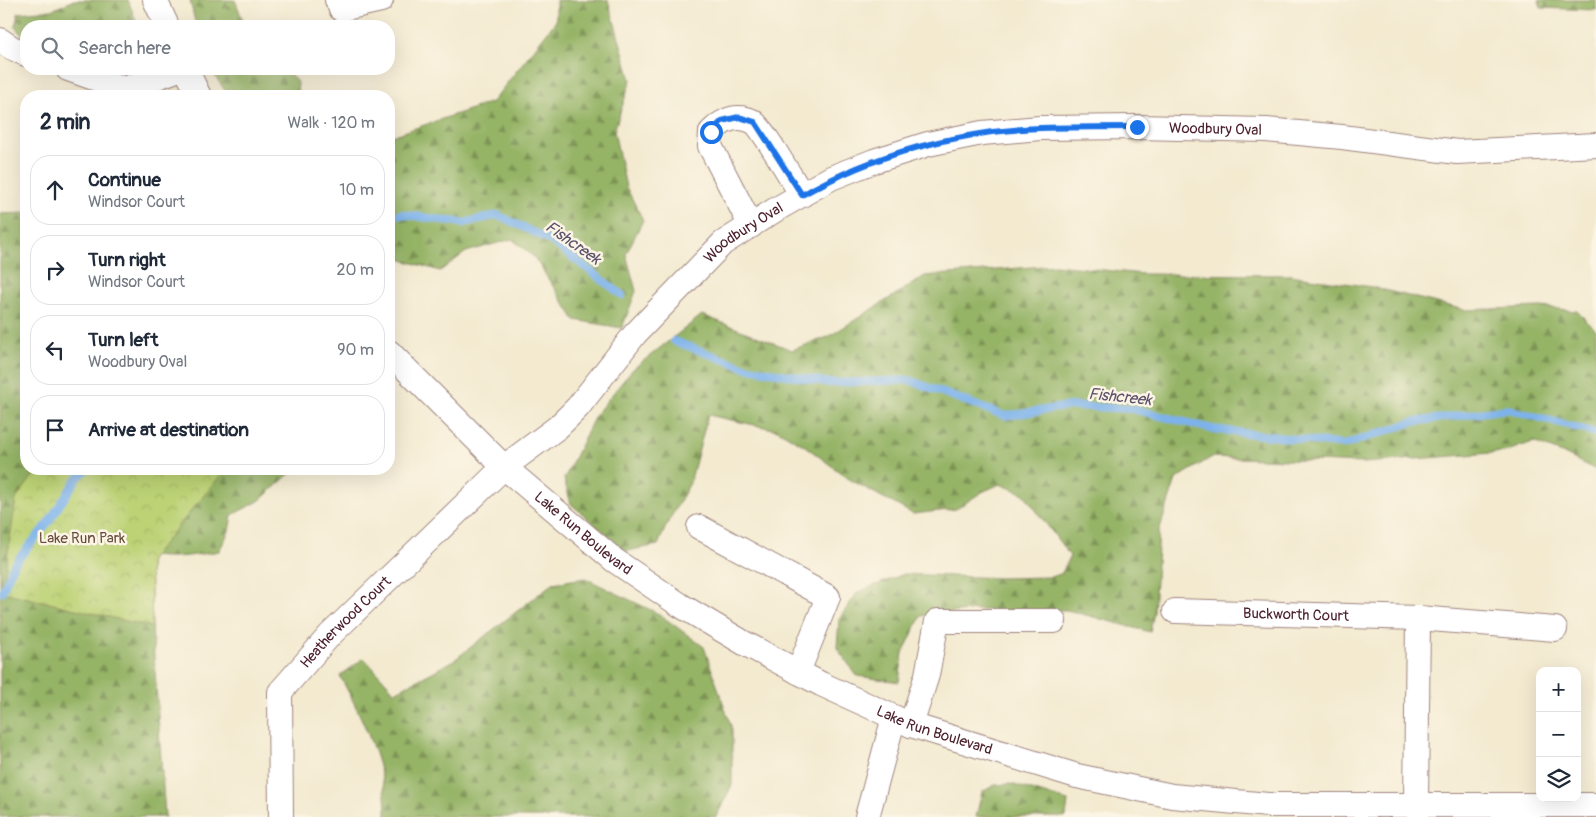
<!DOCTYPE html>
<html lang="en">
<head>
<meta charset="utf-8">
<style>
	body { margin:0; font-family:Pangolin,sans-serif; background:#f2f2f3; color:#1f2937 }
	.controls { position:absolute; right:15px; bottom:15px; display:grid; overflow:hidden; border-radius:10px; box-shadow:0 5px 20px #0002 }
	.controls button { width:45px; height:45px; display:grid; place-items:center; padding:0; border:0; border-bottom:1px solid #e0e1e3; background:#fff; color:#1f2937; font:25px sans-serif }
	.stop { position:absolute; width:15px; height:15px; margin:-11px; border:4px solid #1a73e8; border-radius:50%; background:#fff }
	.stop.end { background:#1a73e8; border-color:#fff; box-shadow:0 1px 5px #0008 }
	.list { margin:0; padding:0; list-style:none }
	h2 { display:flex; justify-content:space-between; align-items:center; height:65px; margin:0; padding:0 20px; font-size:21px }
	h2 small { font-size:16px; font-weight:400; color:#747a83 }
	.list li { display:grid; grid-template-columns:32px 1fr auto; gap:15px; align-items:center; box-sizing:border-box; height:70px; margin:0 10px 10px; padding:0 10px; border:1px solid #e0e1e3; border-radius:20px }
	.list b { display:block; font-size:19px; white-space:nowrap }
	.list p { margin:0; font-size:16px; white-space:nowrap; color:#747a83 }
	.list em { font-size:16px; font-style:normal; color:#747a83 }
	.icon { flex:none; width:28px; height:28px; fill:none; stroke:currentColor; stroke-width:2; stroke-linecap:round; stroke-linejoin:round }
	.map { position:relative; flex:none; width:1596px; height:817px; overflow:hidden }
	.search { position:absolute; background:#fff; box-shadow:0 5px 20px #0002; left:20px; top:20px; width:375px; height:55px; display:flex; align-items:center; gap:12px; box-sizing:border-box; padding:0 18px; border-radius:20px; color:#747a83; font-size:19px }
	.panel { position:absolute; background:#fff; box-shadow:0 5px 20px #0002; left:20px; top:90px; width:375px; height:385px; border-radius:20px }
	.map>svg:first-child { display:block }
	.forest { fill:url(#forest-firs); stroke:#706a48 }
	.park { fill:url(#park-crowns); stroke:#837850 }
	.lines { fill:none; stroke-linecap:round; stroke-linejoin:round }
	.stream { stroke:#7db2eb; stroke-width:8 }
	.minor-casing { stroke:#9e847e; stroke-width:26 }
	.minor { stroke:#fff; stroke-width:24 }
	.route { stroke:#1a73e8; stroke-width:6 }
	.labels { text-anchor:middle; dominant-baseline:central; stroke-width:5; stroke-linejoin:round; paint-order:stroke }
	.street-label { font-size:15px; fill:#4a1f2b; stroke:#fcf5e5 }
	.park-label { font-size:15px; fill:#664c3e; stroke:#fcf5e5 }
	.water-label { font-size:16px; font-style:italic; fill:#5c526e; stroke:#fcf5e5 }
</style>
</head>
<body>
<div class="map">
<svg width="1596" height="817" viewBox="0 0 1596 817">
	<defs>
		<pattern id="forest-firs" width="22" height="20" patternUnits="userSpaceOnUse" patternTransform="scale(1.25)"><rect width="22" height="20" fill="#95b466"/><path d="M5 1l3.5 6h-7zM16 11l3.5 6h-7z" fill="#7c9254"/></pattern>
		<pattern id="park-crowns" width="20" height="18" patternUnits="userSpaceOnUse" patternTransform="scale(1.25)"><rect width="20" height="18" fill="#bcd275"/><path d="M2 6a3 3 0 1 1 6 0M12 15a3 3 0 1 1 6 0" fill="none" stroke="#a3b465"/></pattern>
	</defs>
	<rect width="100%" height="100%" fill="#fcf5e5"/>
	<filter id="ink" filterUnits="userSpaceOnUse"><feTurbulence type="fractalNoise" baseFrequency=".02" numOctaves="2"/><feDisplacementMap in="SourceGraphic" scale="10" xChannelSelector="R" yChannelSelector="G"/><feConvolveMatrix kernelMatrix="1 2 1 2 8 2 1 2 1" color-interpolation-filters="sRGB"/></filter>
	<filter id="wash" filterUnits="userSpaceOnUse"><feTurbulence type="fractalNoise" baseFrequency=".0096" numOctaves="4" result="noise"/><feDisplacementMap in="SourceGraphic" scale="20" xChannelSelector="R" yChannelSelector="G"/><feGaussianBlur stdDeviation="1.12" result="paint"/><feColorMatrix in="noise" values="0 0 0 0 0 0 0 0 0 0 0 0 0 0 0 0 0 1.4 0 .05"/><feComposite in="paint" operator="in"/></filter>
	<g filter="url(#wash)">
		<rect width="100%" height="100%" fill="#f3ead0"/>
		<!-- forest -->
		<path class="forest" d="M74,0H128L138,26H26V40L15,27L18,13L52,10Z
			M190,0H235L245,26H196Z
			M556,0H608L631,80L614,131L626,187L643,220L626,254L636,291L622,328L575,320L534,257L512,239L466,252L440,271L389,256V137L492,102L556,21Z
			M1539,0H1596V10L1541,8Z
			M210,69H285L298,83L297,96H229Z
			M26,213V469H295L259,501L232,515L229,531L219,551C197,555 176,559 153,556L150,560L152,627L165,817H0V214Z
			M1055,265L1142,274L1290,275L1372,287L1465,310L1541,307L1577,311L1596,330V470L1562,453L1533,442L1504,452L1364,463L1212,457L1176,479L1159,531L1154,612L1150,632L1067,610H976L921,616L903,653L899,682L857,676L837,648L839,619L858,592L904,574L1000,578L1050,577L1061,574L1070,556L1024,494L1000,484L982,492L956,509L913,514L849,479L805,446L778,430L708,415L690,483L667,524L658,545L626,551L571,504L564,479L596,414L633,369L702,315L792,350L828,337L925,276Z
			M585,578L659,614L704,647L732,729V785L716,817H386C387,768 362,717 340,676L364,658L395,692L453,661L553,583Z
			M1011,784L1068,801L1066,817H976L982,792L995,785Z"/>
		<!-- park -->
		<path class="park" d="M38,469H226L150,560L152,627L2,592L16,499Z"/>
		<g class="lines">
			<!-- stream -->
			<path class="stream" d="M389,217L400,214L464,223L498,215L551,241L622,295
				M674,341L744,367L830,383L909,380L1005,416L1070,406L1133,409L1212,429L1344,445L1413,422L1508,409L1596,433
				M2,592L14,564L48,523L76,480L87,469"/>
		</g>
	</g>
	<g filter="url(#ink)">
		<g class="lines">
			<!-- minor casing -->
			<g class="minor-casing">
				<g id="minor">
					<path d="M155,0L167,26"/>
					<path d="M337,0L341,9L381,0"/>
					<path d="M0,40L12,48L26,54"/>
					<path d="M68,69L125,89L179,69"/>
					<path d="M186,69L199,96"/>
					<path d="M751,226L710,146L711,132C723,120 736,114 752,121C761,125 794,183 802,195"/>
					<path id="s1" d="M389,352L504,467L614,560L680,605L744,643L821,684L911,725L1077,776L1172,796L1268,805H1596"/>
					<path d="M699,527L828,597L798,672"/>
					<path id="s2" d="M1175,611L1418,618L1555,629"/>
					<path d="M911,725L927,675L937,621H1054"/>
					<path d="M1416,804L1418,618"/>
					<path id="s3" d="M281,817L280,692L330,635L504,467L558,427L578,407L635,334L723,243L775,210L831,178L874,161L928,144L982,133L1040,128L1137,127L1266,130L1342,137L1457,152L1596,145"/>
					<path d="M867,817L894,717"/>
				</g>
			</g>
			<!-- minor -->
			<use href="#minor" class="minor"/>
		</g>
	</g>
	<g class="lines" filter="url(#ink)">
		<!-- route -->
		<path class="route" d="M711,132L722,121L739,117L755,122L802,195C874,154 958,131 1041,128C1073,127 1105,127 1137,127"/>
	</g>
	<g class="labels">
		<!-- street labels -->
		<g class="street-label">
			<text stroke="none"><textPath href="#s3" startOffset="1275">Woodbury Oval</textPath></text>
			<text stroke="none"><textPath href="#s3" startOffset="780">Woodbury Oval</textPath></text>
			<text stroke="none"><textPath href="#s1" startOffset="266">Lake Run Boulevard</textPath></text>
			<text stroke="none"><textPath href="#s2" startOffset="121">Buckworth Court</textPath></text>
			<text stroke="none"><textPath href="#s3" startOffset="221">Heatherwood Court</textPath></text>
			<text stroke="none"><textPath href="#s1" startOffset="671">Lake Run Boulevard</textPath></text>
		</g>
		<!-- park labels -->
		<g class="park-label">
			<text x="82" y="538">Lake Run Park</text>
		</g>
		<!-- water labels -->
		<g class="water-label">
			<text transform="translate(573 243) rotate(35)">Fishcreek</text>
			<text transform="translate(1120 397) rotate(6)">Fishcreek</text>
		</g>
	</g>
</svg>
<div class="controls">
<button>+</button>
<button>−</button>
<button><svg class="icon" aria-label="layers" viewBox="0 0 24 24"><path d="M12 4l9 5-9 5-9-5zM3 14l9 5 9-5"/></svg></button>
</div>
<div class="stop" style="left:711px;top:132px"></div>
<div class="stop end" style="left:1137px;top:127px"></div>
<div class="search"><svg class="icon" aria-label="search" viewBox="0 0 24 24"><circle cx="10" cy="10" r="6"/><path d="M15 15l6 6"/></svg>Search here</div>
<section class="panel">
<h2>2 min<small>Walk · 120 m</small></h2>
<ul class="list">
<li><svg class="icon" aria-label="ahead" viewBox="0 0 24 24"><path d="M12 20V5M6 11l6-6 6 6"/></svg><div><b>Continue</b><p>Windsor Court</p></div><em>10 m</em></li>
<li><svg class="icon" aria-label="right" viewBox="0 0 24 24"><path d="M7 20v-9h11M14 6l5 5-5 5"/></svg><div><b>Turn right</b><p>Windsor Court</p></div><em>20 m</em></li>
<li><svg class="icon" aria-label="left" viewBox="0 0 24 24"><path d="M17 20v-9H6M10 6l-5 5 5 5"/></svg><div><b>Turn left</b><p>Woodbury Oval</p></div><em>90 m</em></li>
<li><svg class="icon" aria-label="arrive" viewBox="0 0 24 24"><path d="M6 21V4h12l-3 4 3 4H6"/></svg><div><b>Arrive at destination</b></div></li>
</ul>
</section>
</div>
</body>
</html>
